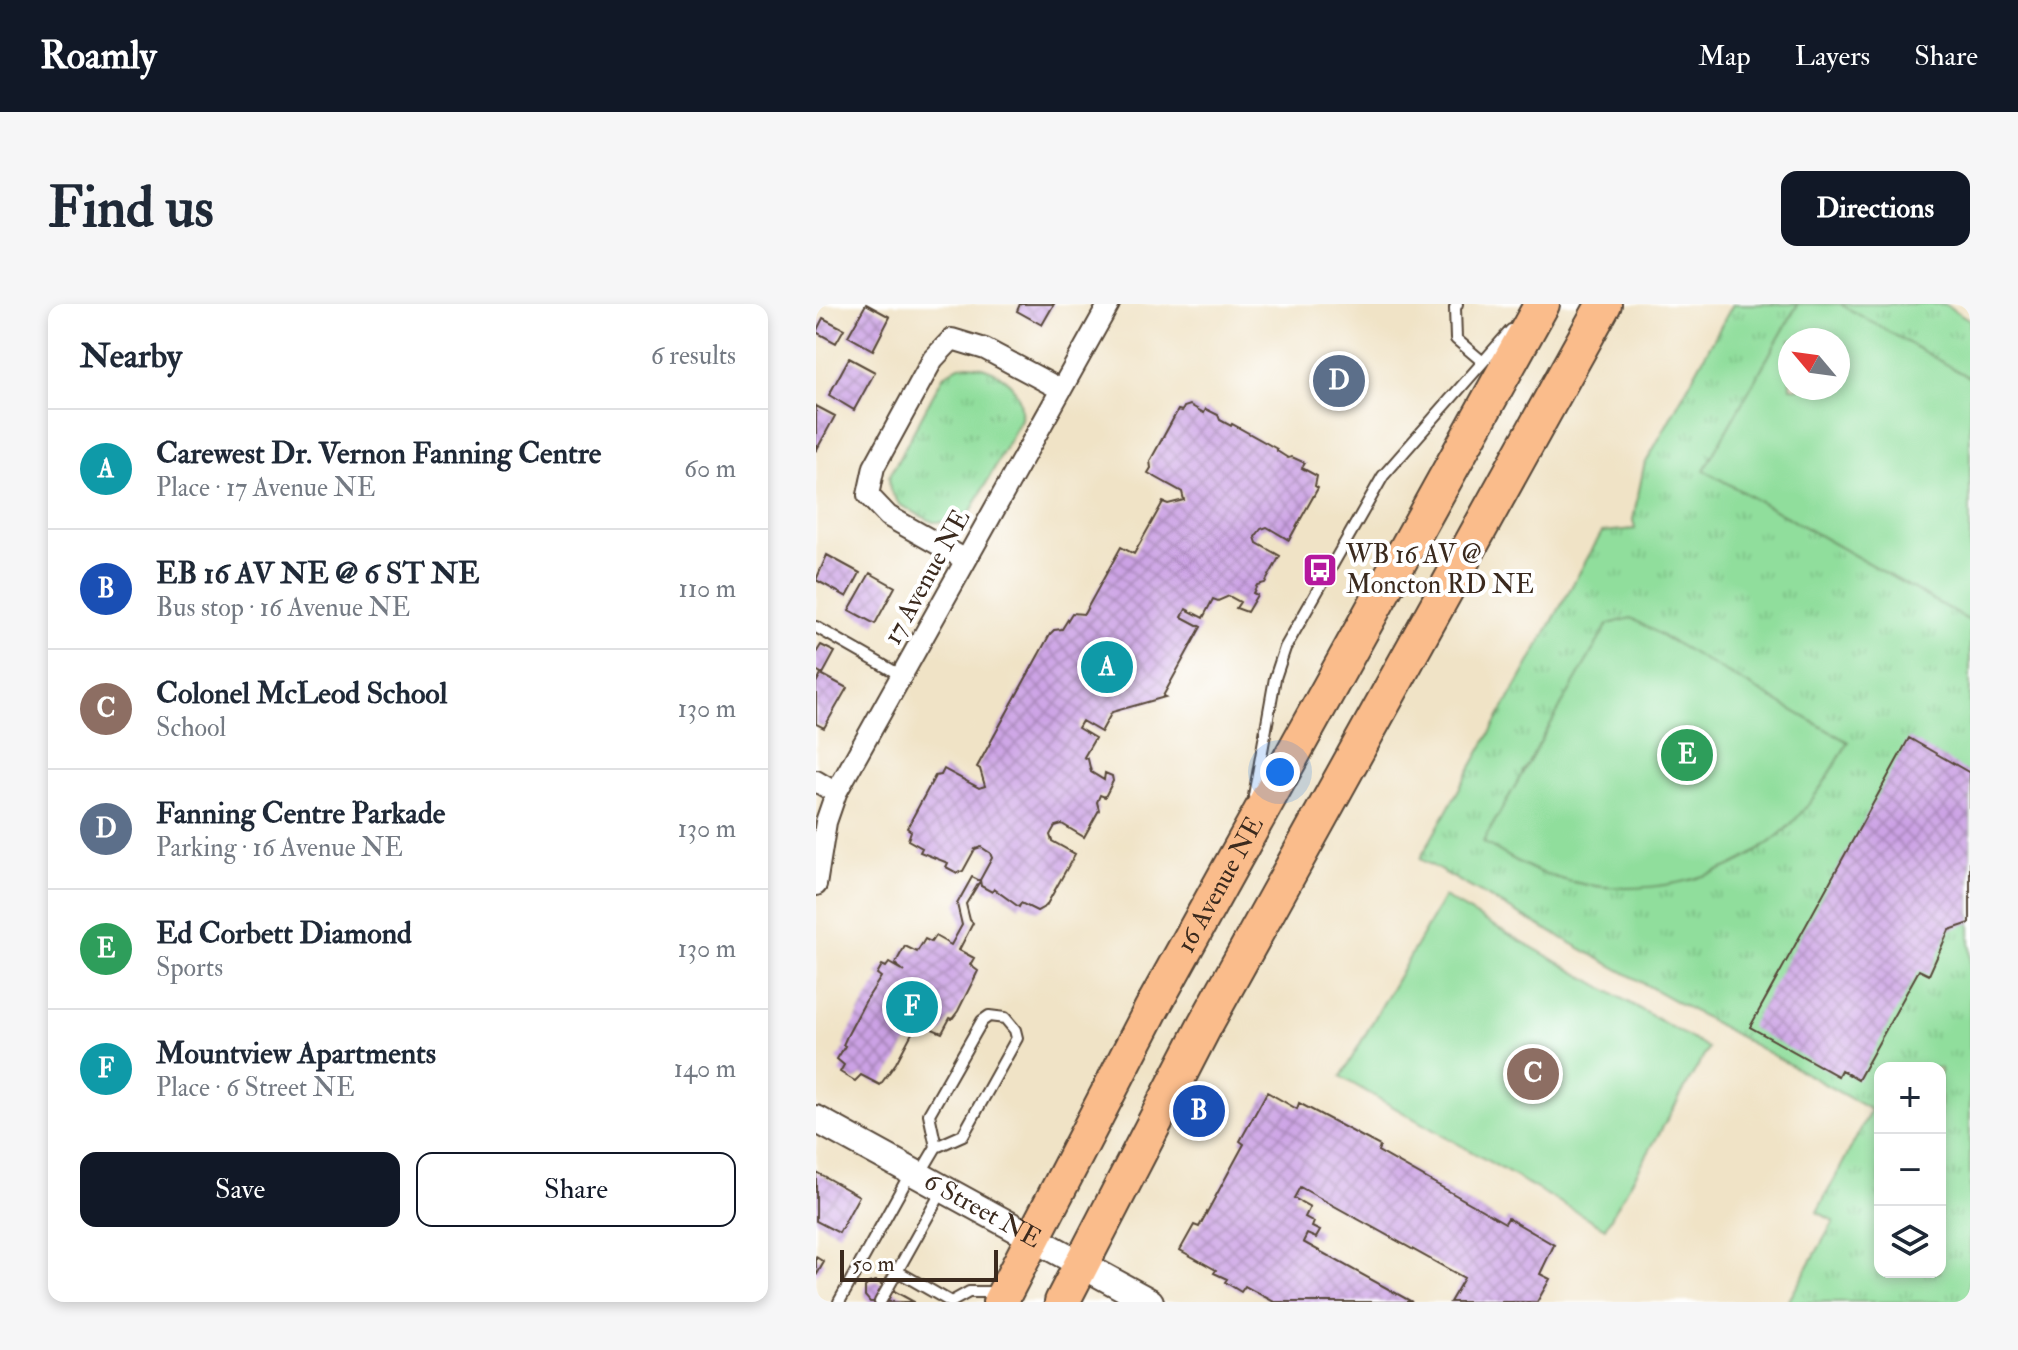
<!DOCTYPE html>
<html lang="en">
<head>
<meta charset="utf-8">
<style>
	body { margin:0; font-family:"IM FELL Double Pica",serif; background:#f6f6f7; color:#1f2937 }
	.controls { position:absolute; right:24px; bottom:24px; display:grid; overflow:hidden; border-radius:16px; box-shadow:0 4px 12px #0003 }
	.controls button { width:72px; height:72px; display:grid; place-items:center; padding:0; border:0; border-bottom:2px solid #e0e1e3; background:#fff; color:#1f2937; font:40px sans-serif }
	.compass { position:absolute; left:962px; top:24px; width:72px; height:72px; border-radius:50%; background:#fff; box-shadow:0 4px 12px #0003; rotate:299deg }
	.scale { position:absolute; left:24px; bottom:20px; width:158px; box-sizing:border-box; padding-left:8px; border:4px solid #3b2a1e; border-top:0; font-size:22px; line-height:28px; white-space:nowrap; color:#3b2a1e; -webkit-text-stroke:6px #fff; paint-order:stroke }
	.you { position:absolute; left:464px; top:468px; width:28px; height:28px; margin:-20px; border:6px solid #fff; border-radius:50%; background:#1a73e8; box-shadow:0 0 0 12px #1a73e833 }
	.badge { display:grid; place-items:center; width:52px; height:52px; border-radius:50%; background:#111827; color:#fff; font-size:26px; font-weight:700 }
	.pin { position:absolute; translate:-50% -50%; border:4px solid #fff; box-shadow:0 2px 8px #0006 }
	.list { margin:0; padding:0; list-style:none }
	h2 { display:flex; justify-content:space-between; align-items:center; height:104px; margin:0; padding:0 32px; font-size:34px }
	h2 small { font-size:26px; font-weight:400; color:#747a83 }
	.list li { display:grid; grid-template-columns:52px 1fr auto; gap:24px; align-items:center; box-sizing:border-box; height:120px; padding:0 32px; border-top:2px solid #e0e1e3 }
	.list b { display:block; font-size:30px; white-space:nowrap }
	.list p { margin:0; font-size:26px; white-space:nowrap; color:#747a83 }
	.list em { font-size:26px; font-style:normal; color:#747a83 }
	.actions { display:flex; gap:16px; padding:24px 32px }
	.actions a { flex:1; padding:18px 0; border:2px solid #111827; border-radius:16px; text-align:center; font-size:28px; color:#111827 }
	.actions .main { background:#111827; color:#fff }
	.icon { flex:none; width:44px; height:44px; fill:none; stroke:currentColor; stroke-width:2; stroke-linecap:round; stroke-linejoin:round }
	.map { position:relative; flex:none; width:1154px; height:998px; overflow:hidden; border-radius:16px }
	header { display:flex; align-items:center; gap:48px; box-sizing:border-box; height:112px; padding:0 40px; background:#111827; color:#fff }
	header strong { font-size:38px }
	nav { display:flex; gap:44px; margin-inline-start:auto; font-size:28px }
	.intro { display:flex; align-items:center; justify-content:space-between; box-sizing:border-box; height:192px; padding:0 48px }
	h1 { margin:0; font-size:56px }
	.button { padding:20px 36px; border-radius:16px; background:#111827; color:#fff; font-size:28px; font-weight:700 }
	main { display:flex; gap:48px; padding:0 48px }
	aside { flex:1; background:#fff; border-radius:16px; box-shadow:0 4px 12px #0003 }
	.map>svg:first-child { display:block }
	.park { fill:url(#park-tufts); stroke:#66845d; stroke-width:2; fill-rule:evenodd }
	.garden { fill:#90de9c; stroke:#66845d; stroke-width:2; fill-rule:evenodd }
	.building { fill:url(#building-cross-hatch) }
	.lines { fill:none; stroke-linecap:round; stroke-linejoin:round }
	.service-casing { stroke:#564637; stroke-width:14 }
	.minor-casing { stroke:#564637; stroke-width:24 }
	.tertiary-casing { stroke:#564637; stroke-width:30 }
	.trunk-casing { stroke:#564637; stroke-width:38 }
	.service { stroke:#fff; stroke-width:10 }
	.minor { stroke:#fff; stroke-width:20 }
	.tertiary { stroke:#fff; stroke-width:26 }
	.trunk { stroke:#fabc8b; stroke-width:34 }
	.labels { text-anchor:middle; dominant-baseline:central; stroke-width:8; stroke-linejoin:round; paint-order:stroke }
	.poi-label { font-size:26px; fill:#3b2a1e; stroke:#fff; text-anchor:start }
	.street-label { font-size:26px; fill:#3b2a1e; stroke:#fff }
</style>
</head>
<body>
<header>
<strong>Roamly</strong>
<nav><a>Map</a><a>Layers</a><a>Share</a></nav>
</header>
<div class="intro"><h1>Find us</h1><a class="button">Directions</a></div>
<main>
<aside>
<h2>Nearby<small>6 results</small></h2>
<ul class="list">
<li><span class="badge" style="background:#0f9aa8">A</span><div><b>Carewest Dr. Vernon Fanning Centre</b><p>Place · 17 Avenue NE</p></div><em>60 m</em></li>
<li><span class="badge" style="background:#1a4fb4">B</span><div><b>EB 16 AV NE @ 6 ST NE</b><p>Bus stop · 16 Avenue NE</p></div><em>110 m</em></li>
<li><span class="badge" style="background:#8d6e63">C</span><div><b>Colonel McLeod School</b><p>School</p></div><em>130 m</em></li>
<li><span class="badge" style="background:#5c6f8a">D</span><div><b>Fanning Centre Parkade</b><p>Parking · 16 Avenue NE</p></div><em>130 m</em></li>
<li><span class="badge" style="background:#2e9e5b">E</span><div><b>Ed Corbett Diamond</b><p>Sports</p></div><em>130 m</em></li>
<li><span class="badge" style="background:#0f9aa8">F</span><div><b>Mountview Apartments</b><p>Place · 6 Street NE</p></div><em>140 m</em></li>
</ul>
<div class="actions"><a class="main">Save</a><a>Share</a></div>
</aside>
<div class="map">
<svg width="1154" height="998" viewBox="0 0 1154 998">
	<defs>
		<pattern id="park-tufts" width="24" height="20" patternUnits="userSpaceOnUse" patternTransform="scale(2)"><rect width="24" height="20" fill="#90de9c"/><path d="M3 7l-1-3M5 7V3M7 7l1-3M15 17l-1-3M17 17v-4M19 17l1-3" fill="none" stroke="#7dbf86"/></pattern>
		<pattern id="building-cross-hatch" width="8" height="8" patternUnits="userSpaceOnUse" patternTransform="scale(2)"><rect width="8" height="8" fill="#cca2e5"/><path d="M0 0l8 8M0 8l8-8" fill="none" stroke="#a784b9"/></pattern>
	</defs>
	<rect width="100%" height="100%" fill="#fff"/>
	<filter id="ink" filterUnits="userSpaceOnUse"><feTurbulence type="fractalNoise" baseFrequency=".0125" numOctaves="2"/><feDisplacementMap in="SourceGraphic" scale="16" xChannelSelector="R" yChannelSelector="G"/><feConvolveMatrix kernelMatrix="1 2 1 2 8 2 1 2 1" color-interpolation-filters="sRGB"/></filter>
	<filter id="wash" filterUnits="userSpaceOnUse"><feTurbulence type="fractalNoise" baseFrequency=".006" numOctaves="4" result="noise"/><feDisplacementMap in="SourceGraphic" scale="32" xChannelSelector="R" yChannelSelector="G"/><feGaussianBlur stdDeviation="1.8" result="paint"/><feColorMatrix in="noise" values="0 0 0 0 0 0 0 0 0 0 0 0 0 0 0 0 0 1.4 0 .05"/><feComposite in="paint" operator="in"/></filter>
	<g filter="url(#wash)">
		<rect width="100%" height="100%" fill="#f0e3c6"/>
		<!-- park -->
		<path class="park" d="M917,0H1128L1154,16V998H972L1018,917L1001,908L1055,806L604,555L786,228L819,225L817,216L828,162ZM974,36H1022V84H974ZM1064,764H1124V968H1064Z
			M152,61C183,63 208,84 205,115L154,209L136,218H117L84,201L74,186L73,173L128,71L143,62Z"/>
		<!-- garden -->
		<path class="garden" d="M982,0H1024L1154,74V317L888,166ZM974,36H1022V84H974Z
			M815,314L1032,438C1017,466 1000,494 977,518C915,581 814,599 732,571C710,564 688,550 667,538L792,320Z
			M628,593L892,744L789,924L525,773Z"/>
		<g id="blocks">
			<!-- building -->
			<path class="building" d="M50,0L74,13L57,46L32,32Z
				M204,0H238L226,21L201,7Z
				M7,14L28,25L20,39L0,28Z
				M33,54L59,68L38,106L13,91Z
				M374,101L388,109L390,105L402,111L404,116L415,122L416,120L461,145V147L472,154L476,153L489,159L486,164L501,172L499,182L502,184L473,236L451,223L445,225L439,233L441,239L464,252L449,279L441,281L437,289L441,291L431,308L420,304L424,298L413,292L402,297L397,295L387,314L370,305L366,313L385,323L347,392L349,393L296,408L285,428L266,417L262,424L279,434L268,453L272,455L275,468L288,476L289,469L296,472L297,477L289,493L284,491L281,498L283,506L268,533L246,520L239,522L234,531L236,537L259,550L230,602L221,607L205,599L203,603L178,585L176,588L165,582L164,576L176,554L174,549L165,543L159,545L147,567L141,569L130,563L132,559L104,548L106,544L92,536L95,527L91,524L119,472L125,471L128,465L163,484L169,482L164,465L161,463L234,330L238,326L246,325L256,309L268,310L305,243L318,250L347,198L352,200L368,196L366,188L332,169L335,164L334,157L362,106L366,107L368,103Z
				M0,102L19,112L0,147Z
				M11,251L44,269L31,293L0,276Z
				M54,269L79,283L59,320L33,306Z
				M5,341L19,348L7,370L0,366V349Z
				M5,370L31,384L8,424L0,420V379Z
				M1093,434L1154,469V619L1133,626L1113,671L1103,666L1042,776L1025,766L1022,772L934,723Z
				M156,573L164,577L150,600L154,616L157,619L143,646L158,654L154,661L162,667L142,707L136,715L134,714L126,729L116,725L104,714L80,759L64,781L45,771L39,777L24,768L28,761L21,755L29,742L27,741L31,732L49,698L65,673L61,670L66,661L70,663L73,659L89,668L79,660L89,642L101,648L109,635L115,638L119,632L135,641L146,621L141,600Z
				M451,788L481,805L483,799L564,842L562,847L689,919L692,914L738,941L724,970L734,975L721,998H634L648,974L484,883L478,894L494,903L489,913L498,918L496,923L504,927L500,934L491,930L487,938L596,998H458L429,982L425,988L409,978L411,975L398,969L400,966L364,946L378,921L383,923L428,840L424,837Z
				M0,868L43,892L23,929L0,917Z
				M0,953L8,958L0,972Z
				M60,977L98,998H54L49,992V983L53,979Z"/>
		</g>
	</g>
	<g filter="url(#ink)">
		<use href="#blocks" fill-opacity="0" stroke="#564637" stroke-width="2"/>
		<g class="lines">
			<!-- service casing -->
			<g class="service-casing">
				<path id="service" d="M641,0L639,4L640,35L667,58
					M0,323L86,372
					M438,492L459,374L469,344L567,172L695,26
					M104,870L120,843L147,831L201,734L199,726L189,714L173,712L166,717L113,810L120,843
					M81,967L135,998
					M23,998L95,868
					M64,998L126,887
					M135,998L153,988H184"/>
			</g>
			<!-- minor casing -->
			<g class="minor-casing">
				<path id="minor" d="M150,256L72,212L52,191L58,163L117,55L136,35L169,45L244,85
					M0,477L20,489
					M0,581L10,518L20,489L293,0"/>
			</g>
			<!-- tertiary casing -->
			<g class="tertiary-casing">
				<g id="tertiary">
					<path id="s1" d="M0,815L334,998"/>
				</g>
			</g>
			<!-- trunk casing -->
			<g class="trunk-casing">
				<g id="trunk">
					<path id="s2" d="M184,998L335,706L726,0"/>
					<path d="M246,998L389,721L788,0"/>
				</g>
			</g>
			<!-- service -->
			<use href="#service" class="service"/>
			<!-- minor -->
			<use href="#minor" class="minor"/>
			<!-- tertiary -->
			<use href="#tertiary" class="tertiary"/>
			<!-- trunk -->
			<use href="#trunk" class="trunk"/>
		</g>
	</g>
	<!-- icons -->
	<defs>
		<g id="bus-square" transform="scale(1.8)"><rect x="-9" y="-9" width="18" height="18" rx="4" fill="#b5179e" stroke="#fff"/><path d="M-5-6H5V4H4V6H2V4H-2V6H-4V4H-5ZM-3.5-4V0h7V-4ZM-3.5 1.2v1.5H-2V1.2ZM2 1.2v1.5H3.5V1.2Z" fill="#fff"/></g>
	</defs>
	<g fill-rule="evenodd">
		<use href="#bus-square" x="504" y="266"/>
	</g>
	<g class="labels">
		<!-- poi labels -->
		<g class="poi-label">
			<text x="530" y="251">WB 16 AV @<tspan x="530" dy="30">Moncton RD NE</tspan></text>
		</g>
		<!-- street labels -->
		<g class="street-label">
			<text transform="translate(111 273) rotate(-61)">17 Avenue NE</text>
			<text stroke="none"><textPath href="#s2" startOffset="472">16 Avenue NE</textPath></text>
			<text stroke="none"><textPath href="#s1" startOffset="190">6 Street NE</textPath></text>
		</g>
	</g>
</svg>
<div class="controls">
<button>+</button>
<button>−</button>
<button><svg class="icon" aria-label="layers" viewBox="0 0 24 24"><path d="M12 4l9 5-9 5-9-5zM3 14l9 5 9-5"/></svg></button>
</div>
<svg class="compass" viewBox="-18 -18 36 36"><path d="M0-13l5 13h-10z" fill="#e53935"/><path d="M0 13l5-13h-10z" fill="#747a83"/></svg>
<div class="scale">50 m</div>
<div class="you"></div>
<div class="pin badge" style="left:291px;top:363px;background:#0f9aa8">A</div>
<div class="pin badge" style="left:383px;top:807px;background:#1a4fb4">B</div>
<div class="pin badge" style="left:717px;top:770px;background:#8d6e63">C</div>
<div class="pin badge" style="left:523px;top:77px;background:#5c6f8a">D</div>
<div class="pin badge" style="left:871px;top:451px;background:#2e9e5b">E</div>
<div class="pin badge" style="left:96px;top:703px;background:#0f9aa8">F</div>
</div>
</main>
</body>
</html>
